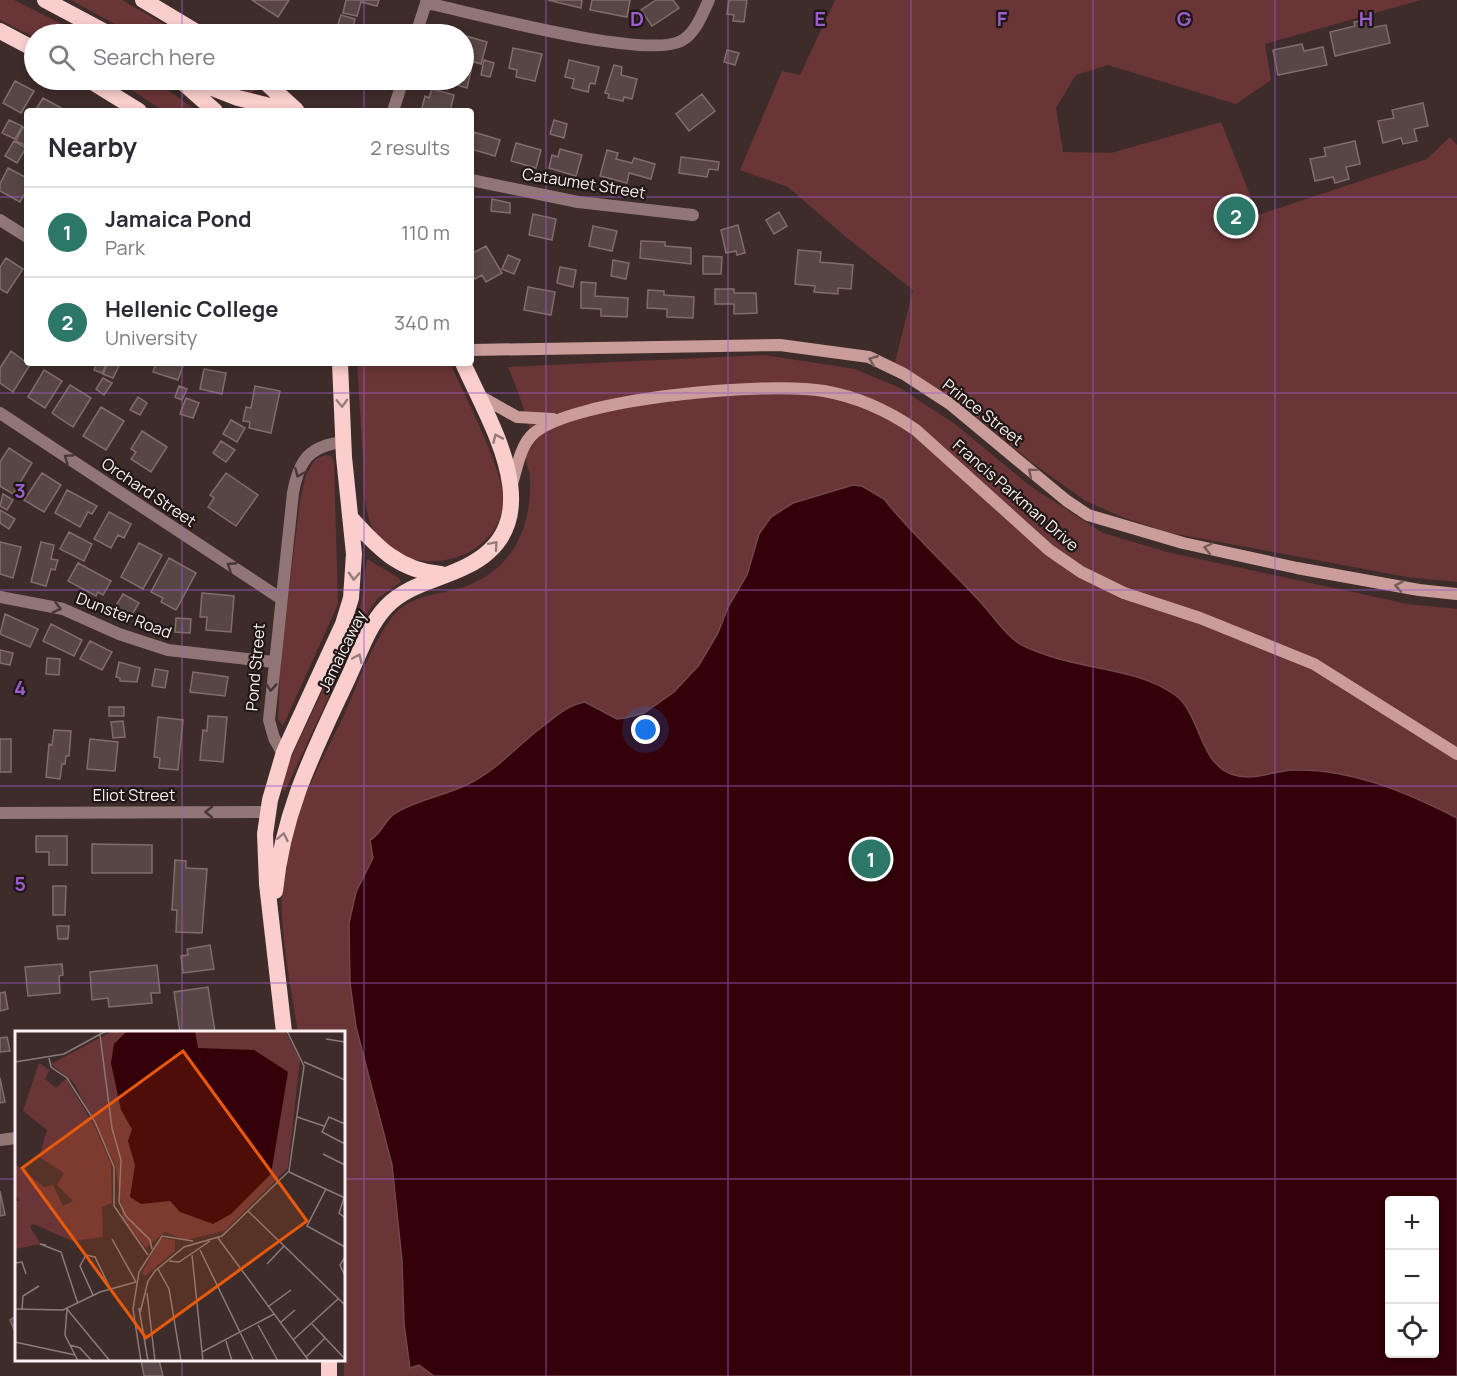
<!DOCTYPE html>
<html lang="en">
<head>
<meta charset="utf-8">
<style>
	body { margin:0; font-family:Manrope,sans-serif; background:#f2f2f3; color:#2b2b33 }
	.controls { position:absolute; right:18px; bottom:18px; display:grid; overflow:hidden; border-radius:6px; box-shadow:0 3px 9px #0003 }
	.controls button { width:54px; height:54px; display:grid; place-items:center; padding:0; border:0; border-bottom:2px solid #e1e1e2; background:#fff; color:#2b2b33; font:30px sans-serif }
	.you { position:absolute; left:646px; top:730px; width:21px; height:21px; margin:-15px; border:4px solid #fff; border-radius:50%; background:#1a73e8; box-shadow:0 0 0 9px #1a73e833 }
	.badge { display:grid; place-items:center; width:39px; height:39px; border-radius:50%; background:#2d7769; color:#fff; font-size:20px; font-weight:700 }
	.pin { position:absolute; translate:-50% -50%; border:3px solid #fff; box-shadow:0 2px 6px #0006 }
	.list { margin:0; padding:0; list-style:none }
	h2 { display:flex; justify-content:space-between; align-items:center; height:78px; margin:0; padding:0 24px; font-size:26px }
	h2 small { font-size:20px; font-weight:400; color:#7c7c81 }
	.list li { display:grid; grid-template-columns:39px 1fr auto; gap:18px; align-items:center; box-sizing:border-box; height:90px; padding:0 24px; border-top:2px solid #e1e1e2 }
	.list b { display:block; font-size:22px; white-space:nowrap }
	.list p { margin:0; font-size:20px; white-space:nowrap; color:#7c7c81 }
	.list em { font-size:20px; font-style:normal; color:#7c7c81 }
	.icon { flex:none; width:33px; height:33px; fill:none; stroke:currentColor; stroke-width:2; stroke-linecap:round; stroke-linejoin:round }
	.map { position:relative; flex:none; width:1457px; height:1376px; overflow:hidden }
	.search { position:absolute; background:#fff; box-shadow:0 3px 9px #0003; left:24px; top:24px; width:450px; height:66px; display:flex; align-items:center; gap:15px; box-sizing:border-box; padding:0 21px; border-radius:33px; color:#7c7c81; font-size:22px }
	.panel { position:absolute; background:#fff; box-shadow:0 3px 9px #0003; left:24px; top:108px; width:450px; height:258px; border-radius:6px }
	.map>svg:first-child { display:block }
	.green { fill:#6a3536; fill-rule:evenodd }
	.water { fill:#330107; stroke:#6f484d; stroke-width:1.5; fill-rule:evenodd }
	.building { fill:#584545; stroke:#816c6b; stroke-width:1.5 }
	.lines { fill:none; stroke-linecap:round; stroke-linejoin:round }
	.minor { stroke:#927675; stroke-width:12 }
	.tertiary { stroke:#927675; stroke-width:12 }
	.secondary { stroke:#ca9d9b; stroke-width:12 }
	.trunk { stroke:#f9cecc; stroke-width:16 }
	.oneway { stroke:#745a58 }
	.oneway2 { stroke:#977c7a }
	.oneway3 { stroke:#473837 }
	.grid { fill:none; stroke:#9b5dcb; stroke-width:1.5; stroke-opacity:0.55 }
	.labels { text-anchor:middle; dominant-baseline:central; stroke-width:4.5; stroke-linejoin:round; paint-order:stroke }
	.street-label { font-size:16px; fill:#fbefef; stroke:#1f1716 }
	.inset-road { fill:none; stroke:#8a7a79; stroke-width:1.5 }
	.view { fill:#e8590c; fill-opacity:0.15; stroke:#e8590c; stroke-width:3 }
	.inset-edge { fill:none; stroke:#fbefef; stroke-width:3 }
	.grid-label { font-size:20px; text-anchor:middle; font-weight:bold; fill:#9b5dcb; stroke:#1f1716; stroke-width:4.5; stroke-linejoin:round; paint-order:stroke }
</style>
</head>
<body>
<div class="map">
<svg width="1457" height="1376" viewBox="0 0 1457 1376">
	<rect width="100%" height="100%" fill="#3e2c2b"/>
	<!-- green -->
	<path class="green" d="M0,0H14L82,34H34V37L0,20Z
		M71,0H122L181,34H133Z
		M835,0H1421L1265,44L1271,80L1236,104L1108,65L1076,75L1056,108L1063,152L1111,153L1221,122L1258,215L1427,159L1450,137L1457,145V582L1407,577L1166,532L1117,515L1084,500L1034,464L955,400L895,362L913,290L846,237L788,187L740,170L782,71L800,75Z
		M116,80H154L197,111H164Z
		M212,80H248L257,86L256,90L251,93Z
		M764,355L855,369L900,388L955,424L1030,486L1103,533L1167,552L1408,604L1457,609V1376H344V1032H298C290,984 277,919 283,870C290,816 321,763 344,715C358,683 371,645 392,617C412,592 442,596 469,585C514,567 532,525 530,479C530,472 526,465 526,457C526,451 531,450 532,445C534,432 514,381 508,367ZM1390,1200H1434V1354H1390Z
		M357,363H450C463,392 504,471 503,499C503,564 401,586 372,527C363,507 364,481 363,459C361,427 359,395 357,363Z
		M325,455L331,456L334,462L338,604L283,726L278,719L281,655L300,501L306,474L316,459Z
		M367,559L399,578L401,582L377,599L368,612L285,791L282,789L287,766L353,626L361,604Z"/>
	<!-- water -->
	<path class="water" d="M853,485L862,486L884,499C914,537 951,569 983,605C994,617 1003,632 1017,642C1023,647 1033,650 1041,653C1084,670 1137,668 1175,695C1201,714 1198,761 1231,774C1252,782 1273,771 1293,770C1350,768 1408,793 1457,818V1376H434L419,1365L410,1368L404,1324L402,1261L392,1165L356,1027L350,983L349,923L356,892L373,858L370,840C383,833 384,819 397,812C421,798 450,795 474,781C500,767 519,744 542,727C555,717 569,704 585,702L617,719L625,718L644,713L674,692L699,665L718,633L728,607L747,575L759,534L771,517L793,503ZM1390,1200H1434V1354H1390Z"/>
	<!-- building -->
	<path class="building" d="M252,0H289L278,17Z
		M346,0H379L377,6L361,2L357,16L343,13Z
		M548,0H582L581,8Z
		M592,0H630L627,17L590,10Z
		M656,0H673L679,8L652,26L641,10Z
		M729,0H747L744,22L733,21L734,15L727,14Z
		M341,15L355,19L351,34H335Z
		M1368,19L1370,28L1386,25L1390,43L1335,56L1330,32L1355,26L1354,22Z
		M466,36L487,42L481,64L464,59V39Z
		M1302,44L1304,51L1323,47L1327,65L1278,75L1273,50Z
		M513,48L542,54L535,81L516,77L517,70L509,68Z
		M727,50L739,53L735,65L724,62Z
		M484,60L494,63L490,77L481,75Z
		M569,60L599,67L595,84L590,83L588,92L572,88L574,79L565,77Z
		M614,65L622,67L621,75L637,79L632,99L624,97L623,101L608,98L609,94L605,93Z
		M464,69L471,71L467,88L450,83L451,80H464Z
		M15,81L34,91L21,113L3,103Z
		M432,89L454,95L450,111H426L422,108L425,96L429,98Z
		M702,94L715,111L689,131L676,114Z
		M43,98L65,110V111H35Z
		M1423,103L1428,126L1414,129L1417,141L1403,144L1401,138L1383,143L1378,121L1394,118L1392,110Z
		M9,120L22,126L15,139L2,133Z
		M554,120L567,124L564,138L550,134Z
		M23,127L27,129L25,145L16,141Z
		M474,132L500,140L495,156L471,149Z
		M14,141L26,148L17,163L5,156Z
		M1355,141L1360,164L1346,167L1349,179L1335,183L1333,177L1315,181L1310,159L1326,156L1324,148Z
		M516,143L541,150L536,168L511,161Z
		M560,149L582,155L576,176L549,168L552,155L558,157Z
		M607,150L618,153L616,159L632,163L634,158L655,164L651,179L629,173L627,183L600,176Z
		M681,157L719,162L718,170L709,169L707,177L679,173Z
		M8,168L27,178V189L20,202L0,191V184Z
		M492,199L510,203V213L491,211Z
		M779,212L787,226L774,234L766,220Z
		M533,214L556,219L552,240L529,235Z
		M738,225L745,253L737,255L736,251L726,253L721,230Z
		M593,226L617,231L612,251L589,246Z
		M641,241L665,242V246L691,248V264L640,258Z
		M486,246L502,273L486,282L482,275L475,279L471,273V254Z
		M798,250L821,252L820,262L853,265L851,289L838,288V294L814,292L815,286L795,284Z
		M508,255L520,260L514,274L502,269Z
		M703,256L722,257L721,274H703Z
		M6,258L23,269L7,293L0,289V267Z
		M613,260L629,263L626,279L611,276Z
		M560,267L576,270L573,287L557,283Z
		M581,282L596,283L595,296L628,298L627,317L601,316V309L581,308Z
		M528,287L555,292L551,315L524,310Z
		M715,289H734V293H756L757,313L734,314V304H715Z
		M648,290L664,291V295L694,297L693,318L667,317V309L647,308Z
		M11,351L27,363H31L13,392L0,383V368Z
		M97,363H107L102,373L94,370Z
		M108,363L120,364L113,378L103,374Z
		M156,363H184L178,380L153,372Z
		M204,369L226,373L222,394L200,389Z
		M44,370L62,381L45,408L28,397Z
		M103,378L112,383L104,395L96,389Z
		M70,385L91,398L73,427L52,413Z
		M179,386L187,389L182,400L175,397Z
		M255,386L280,391L271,433L249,428L250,422L243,421L246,407L251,408Z
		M138,397L147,403L140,415L130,410Z
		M186,398L199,403L193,418L180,414Z
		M101,407L124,421L106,450L83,436Z
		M231,420L245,428L237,442L223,434Z
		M142,431L167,447L151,472L131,459L136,452L131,449Z
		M221,441L235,450L226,462L213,453Z
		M9,448L32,463L13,494L0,486V462Z
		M42,473L61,485L44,512L24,500Z
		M226,473L258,495L236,526L208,507L214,498L210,495Z
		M67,490L97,506L92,514L88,512L80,527L55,513Z
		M3,494L13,500L7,510L0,506Z
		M0,510L15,519L9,529L0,523Z
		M109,512L131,524L124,538L118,535L111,548L94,539Z
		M69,532L92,544L84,561L60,549Z
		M0,542L21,547L13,578L0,574Z
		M41,542L54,545L51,559L58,560L55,570L51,569L46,586L31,582Z
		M139,543L162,555L143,589L121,577Z
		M169,558L196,573L176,610L161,602L163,598L151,592Z
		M78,563L111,581L103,595L98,592L96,596L68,581Z
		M202,593L234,596L231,632L206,630L207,617H200Z
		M123,594L139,603L130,618L114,609Z
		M5,614L38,629L30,647L0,634Z
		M176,618L191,619L190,633L175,632Z
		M51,624L82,640L74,656L43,641Z
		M90,641L112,652L102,670L80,659Z
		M0,650L13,653L10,665L0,663Z
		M47,658L60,659L59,675L46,674Z
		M119,662L140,668L137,682L120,681V678L116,677Z
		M155,669L168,671L165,688L152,686Z
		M193,672L228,677L225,696L190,692Z
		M109,707H124V716H109Z
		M208,716L227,717L223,762L200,760L203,730L207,731Z
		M158,717L183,720L178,770L159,768L160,758L154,757Z
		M123,721L125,737L113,738L111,722Z
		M54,730L71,731L69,756H66L65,764H62L60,779L46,777L49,744L52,745Z
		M0,739H11V772H0Z
		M90,739L118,742L115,771L87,769Z
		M36,836H67V865H49V852H36Z
		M92,844L152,845V873H92Z
		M175,860L186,861V868L207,869L202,933L176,932L177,910H172Z
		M53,886H66L65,915H53Z
		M57,926H69L68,939H58Z
		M210,945L214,969L183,973L181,956L188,955L187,949Z
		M62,964L63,975L59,976L60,993L28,996L25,967Z
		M157,965L160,993H151L152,1003L109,1007L108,998L92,1000L90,972Z
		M208,987L215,1032H180L174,992Z
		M5,992L8,1009L0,1011V993Z
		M7,1037L10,1051L0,1052V1038Z
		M0,1078L5,1102L0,1103Z
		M0,1191L5,1215L0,1216Z
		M16,1316V1334L10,1320Z
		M141,1360H159L163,1376H144Z"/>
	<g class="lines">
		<!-- minor -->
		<path class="minor" d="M426,3C474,13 645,60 681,41C696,33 702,14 709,0
			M471,180L578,202L693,215
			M0,220L27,237
			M0,413L280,598
			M0,597L63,609L119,634L168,650L273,662
			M283,754L274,738L269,720L293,493C299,460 309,446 343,442
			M0,813L267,812
			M0,1140L16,1138"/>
		<!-- tertiary -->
		<path class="tertiary" d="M416,34L427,0
			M393,111L403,80"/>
		<!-- secondary -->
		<path class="secondary" d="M471,350L780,345L869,357L904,374L950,404L1067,501L1088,515L1183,543L1297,568L1419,590L1457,594
			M478,395L517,417L553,419
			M512,484C517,468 520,446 533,434C572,398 770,381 824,391C859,397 887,410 916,430L1049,550L1081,572L1124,593L1200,618L1314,664L1457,754"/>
		<!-- trunk -->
		<path class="trunk" d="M45,0L109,34
			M143,0L200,34
			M0,31L34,49
			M89,80L139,111
			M180,80L215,111
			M192,80L238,98L290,111
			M263,80L296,110
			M350,517C377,547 399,571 441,574
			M275,891C283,810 314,751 348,678C359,655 368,626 386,607C408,584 440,580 467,566C554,523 490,424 463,363
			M284,1032L267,884L265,834L270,800L284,752L343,624L351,598L354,554L344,457L340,363
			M329,1360V1376"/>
	</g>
	<!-- one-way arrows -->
	<defs><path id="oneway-chevron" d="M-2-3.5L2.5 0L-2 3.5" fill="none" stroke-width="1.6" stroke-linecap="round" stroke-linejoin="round" transform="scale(1.5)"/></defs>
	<g class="oneway">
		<use href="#oneway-chevron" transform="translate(873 360) rotate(-158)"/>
		<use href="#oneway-chevron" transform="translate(1032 472) rotate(-140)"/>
		<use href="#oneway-chevron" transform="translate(1208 548) rotate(-168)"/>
		<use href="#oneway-chevron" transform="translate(1399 586) rotate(-170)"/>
	</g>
	<g class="oneway2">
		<use href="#oneway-chevron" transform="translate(342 403) rotate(88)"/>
		<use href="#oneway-chevron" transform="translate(497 438) rotate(-114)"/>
		<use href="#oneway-chevron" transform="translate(494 545) rotate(-49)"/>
		<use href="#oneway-chevron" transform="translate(354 576) rotate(93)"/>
		<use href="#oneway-chevron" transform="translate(358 658) rotate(-65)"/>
		<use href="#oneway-chevron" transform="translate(283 837) rotate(-78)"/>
	</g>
	<g class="oneway3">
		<use href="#oneway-chevron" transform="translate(68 458) rotate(-146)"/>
		<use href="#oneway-chevron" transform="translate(299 473) rotate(113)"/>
		<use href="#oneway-chevron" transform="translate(231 566) rotate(-147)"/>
		<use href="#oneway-chevron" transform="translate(57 608) rotate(15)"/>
		<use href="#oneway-chevron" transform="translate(271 687) rotate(94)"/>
		<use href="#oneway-chevron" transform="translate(209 812) rotate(-180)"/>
	</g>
	<!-- grid -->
	<path class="grid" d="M182,0V34M364,0V34M546,0V1376M728,0V1376M911,0V1376M1093,0V1376M1275,0V1376M182,80V111M364,80V111M0,197H27M471,197H1457M182,363V1032M364,363V1376M0,393H1457M0,590H1457M0,786H1457M0,983H1457M0,1179H16M344,1179H1457M182,1360V1376"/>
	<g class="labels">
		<!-- street labels -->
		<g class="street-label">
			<text transform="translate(584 183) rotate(9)">Cataumet Street</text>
			<text transform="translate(983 412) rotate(38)">Prince Street</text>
			<text transform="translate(149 492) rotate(34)">Orchard Street</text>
			<text transform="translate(1016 495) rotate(41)">Francis Parkman Drive</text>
			<text transform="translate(124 615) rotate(21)">Dunster Road</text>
			<text transform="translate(342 651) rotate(-64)">Jamaicaway</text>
			<text transform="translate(255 667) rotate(-85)">Pond Street</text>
			<text x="134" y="795">Eliot Street</text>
		</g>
	</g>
	<!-- overview -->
	<g transform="translate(15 1031)">
		<rect width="330" height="330" fill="#3e2c2b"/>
		<path d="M98,0H270L285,28L273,137L209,200L171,209L150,201L131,217L108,188L100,133L59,52L36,33ZM24,32L35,39L30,48L41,57L51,48L79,94L96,133L97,172L87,176L88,206L57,210L18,193L15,196L26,213L0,218V170H5L0,163L1,134L29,156L38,154L48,175L58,170L42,154L49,142L24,126L32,99L8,80ZM146,207L160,209V220L130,245L127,242Z" fill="#6a3536"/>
		<path d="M180,0L183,17L239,19L273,41L256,143L216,183L198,193L165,181L155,170L126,173L115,166L120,134L113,110L117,98L106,79L96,32L99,13L112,0Z" fill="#330107"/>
		<path class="inset-road" d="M85,4L97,97L106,129L104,171L111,185L135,209L137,218M311,8L330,11M34,27L36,36L52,47L80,91L99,136V175L133,224M0,31L49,23L91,0M289,31L330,49M282,86L309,95M330,93L314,86L307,101L330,113M308,123L330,134M274,141L330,167M311,158L292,195L330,216M329,167L324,182L330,187M233,180L330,274M203,207L294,330M97,208L121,251M31,214L25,213L46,221L63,273M185,219L239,330M177,224L188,330M330,226L325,234L330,245M154,230L164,231L195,210M0,232L7,231L11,243M252,233L269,215M143,238L154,258L166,330M132,262L140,330M78,264L65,235L71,224L80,226L95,257M254,275L276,259M124,277L133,330M0,278L48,279L85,261L121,251M52,278L95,330M52,278L50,304L63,330M7,279L8,265L24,255M125,282L133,250L140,240L169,216L207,205L274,140L289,35L272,0M266,291L280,279M297,293L330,328M243,294L263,330M278,309L323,268M211,310L217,330M0,311L60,324M55,314L65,317L77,330M187,321L259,283M291,326L310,307M126,330L118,278L124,241L147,205L178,210"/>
		<path class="view" d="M168,20L292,190L131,307L7,137Z"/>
		<rect width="330" height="330" class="inset-edge"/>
	</g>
	<g class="grid-label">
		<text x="637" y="26">D</text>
		<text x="820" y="26">E</text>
		<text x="1002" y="26">F</text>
		<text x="1184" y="26">G</text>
		<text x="1366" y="26">H</text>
		<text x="20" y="498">3</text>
		<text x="20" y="695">4</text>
		<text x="20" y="891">5</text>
	</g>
</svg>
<div class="controls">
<button>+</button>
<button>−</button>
<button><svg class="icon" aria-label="locate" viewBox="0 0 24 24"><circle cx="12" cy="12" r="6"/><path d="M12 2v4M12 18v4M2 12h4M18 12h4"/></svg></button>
</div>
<div class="you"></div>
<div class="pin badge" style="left:871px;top:859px">1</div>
<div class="pin badge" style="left:1236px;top:216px">2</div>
<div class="search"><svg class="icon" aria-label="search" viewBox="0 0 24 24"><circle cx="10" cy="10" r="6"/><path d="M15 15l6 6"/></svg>Search here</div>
<section class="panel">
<h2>Nearby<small>2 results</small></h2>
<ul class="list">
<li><span class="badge">1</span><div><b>Jamaica Pond</b><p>Park</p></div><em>110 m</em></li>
<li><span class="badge">2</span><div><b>Hellenic College</b><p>University</p></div><em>340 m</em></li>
</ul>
</section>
</div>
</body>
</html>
